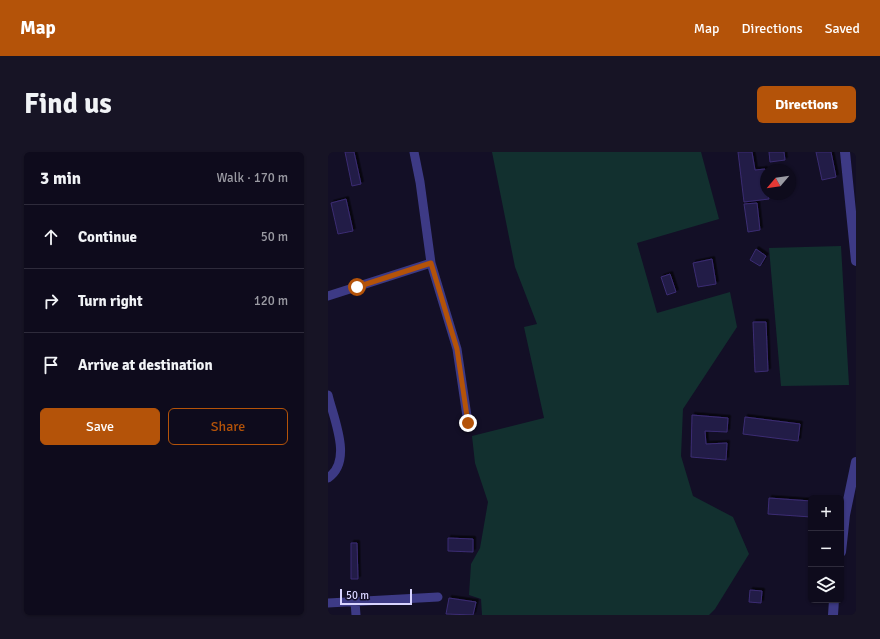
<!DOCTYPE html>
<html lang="en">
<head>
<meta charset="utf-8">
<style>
	body { margin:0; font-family:Signika,sans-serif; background:#171425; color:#f1f3f6 }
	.controls { position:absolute; right:12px; bottom:12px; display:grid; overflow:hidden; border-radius:6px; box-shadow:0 1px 3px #0004 }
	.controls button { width:36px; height:36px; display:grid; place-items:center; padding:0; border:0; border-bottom:1px solid #2e2b3b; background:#0e0b1c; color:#f1f3f6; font:20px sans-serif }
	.compass { position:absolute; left:432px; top:12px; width:36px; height:36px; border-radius:50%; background:#0e0b1c; box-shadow:0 1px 3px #0004; rotate:241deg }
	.scale { position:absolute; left:12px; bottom:10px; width:72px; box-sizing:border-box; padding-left:4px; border:2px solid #d9d4ff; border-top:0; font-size:11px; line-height:14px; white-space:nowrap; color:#d9d4ff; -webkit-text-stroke:3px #130f26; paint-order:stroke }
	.stop { position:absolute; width:12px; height:12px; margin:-9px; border:3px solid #b45309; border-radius:50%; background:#fff }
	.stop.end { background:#b45309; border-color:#fff; box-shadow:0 1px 4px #0008 }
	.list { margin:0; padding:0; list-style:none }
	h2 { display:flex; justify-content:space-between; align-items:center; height:52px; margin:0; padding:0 16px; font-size:17px }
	h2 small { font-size:13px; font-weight:400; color:#9b9ba3 }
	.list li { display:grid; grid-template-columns:26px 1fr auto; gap:12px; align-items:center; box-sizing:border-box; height:64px; padding:0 16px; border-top:1px solid #2e2b3b }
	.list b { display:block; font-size:15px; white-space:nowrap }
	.list em { font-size:13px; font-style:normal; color:#9b9ba3 }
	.actions { display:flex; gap:8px; padding:12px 16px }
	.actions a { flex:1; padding:9px 0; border:1px solid #b45309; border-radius:6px; text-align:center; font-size:14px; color:#b45309 }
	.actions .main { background:#b45309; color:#fff }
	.icon { flex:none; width:22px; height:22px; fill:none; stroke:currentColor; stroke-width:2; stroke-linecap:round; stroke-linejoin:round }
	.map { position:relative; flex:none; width:528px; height:463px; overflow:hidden; border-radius:6px }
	header { display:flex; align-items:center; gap:24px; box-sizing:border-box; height:56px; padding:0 20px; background:#b45309; color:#fff }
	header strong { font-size:19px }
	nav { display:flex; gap:22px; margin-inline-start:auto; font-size:14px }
	.intro { display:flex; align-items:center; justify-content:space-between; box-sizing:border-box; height:96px; padding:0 24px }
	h1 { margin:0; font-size:28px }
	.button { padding:10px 18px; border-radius:6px; background:#b45309; color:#fff; font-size:14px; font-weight:700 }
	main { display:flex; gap:24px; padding:0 24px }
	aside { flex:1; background:#0e0b1c; border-radius:6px; box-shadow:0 1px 3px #0004 }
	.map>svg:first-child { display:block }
	.green { fill:#12302f }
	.building { fill:#241b47; stroke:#3b2d73; filter:url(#shadow) }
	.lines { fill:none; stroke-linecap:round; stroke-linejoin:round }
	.minor { stroke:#3d3a85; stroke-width:9 }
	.tertiary { stroke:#3d3a85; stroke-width:10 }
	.route { stroke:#b45309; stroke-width:5 }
</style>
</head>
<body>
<header>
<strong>Map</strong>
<nav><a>Map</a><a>Directions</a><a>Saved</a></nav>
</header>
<div class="intro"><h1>Find us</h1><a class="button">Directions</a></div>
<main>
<aside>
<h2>3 min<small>Walk · 170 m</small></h2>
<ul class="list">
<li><svg class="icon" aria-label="ahead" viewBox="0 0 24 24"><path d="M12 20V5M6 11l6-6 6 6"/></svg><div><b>Continue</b></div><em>50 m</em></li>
<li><svg class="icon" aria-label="right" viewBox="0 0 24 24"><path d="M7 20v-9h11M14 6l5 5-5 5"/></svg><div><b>Turn right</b></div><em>120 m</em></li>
<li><svg class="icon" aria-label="arrive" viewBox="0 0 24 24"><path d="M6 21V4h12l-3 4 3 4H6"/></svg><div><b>Arrive at destination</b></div></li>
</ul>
<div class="actions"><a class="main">Save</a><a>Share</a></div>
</aside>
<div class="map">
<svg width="528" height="463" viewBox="0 0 528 463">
	<defs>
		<filter id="shadow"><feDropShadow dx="2.5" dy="-2.5" stdDeviation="0" flood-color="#0009"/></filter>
	</defs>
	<rect width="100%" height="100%" fill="#130f26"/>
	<!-- green -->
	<path class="green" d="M164,0H373L391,67L309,91L329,161L402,140L409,175L355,257L353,304L365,344L405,365L421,402L387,457L381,463H154L153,447L141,443L143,412L152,396L160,350L147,311L144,284L216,266L196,175L209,172L187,115Z
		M513,94L521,233L453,234L441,96Z"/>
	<!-- building -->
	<path class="building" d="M17,0H26L33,32L24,34Z
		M410,0H424L427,18L437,17L438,42H440L441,47L416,50Z
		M441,0H456L457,8L442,10Z
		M488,0H503L508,25L494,28Z
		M18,47L25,79L10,82L3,51Z
		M429,51L432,78L420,80L416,52Z
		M428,97L438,104L432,114L422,108Z
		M384,107L388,132L370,135L365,111Z
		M342,122L348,140L339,143L333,125Z
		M425,170H438L440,219L427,220Z
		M364,263L400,266L399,280L377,279L378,292L399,291L398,308L363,305Z
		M417,265L472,272L470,289L415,282Z
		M441,346L483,349V365L440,362Z
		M120,386L145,387V400L120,399Z
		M23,391H29L30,427H23Z
		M422,438L434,439L433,451L421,450Z
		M121,446L148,450L145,463L118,462Z"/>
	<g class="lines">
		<!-- minor -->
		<path class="minor" d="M86,0L92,30L103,111L129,197L140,271
			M0,144L103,111
			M0,243C6,268 25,309 0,326
			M27,450L28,463
			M0,451L110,445"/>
		<!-- tertiary -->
		<path class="tertiary" d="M517,0L528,109
			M513,400L517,363L528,310
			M505,463L506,448"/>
	</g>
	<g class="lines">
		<!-- route -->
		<path class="route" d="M29,135L103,111L129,197L140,271"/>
	</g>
</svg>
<div class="controls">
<button>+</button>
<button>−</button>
<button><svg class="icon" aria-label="layers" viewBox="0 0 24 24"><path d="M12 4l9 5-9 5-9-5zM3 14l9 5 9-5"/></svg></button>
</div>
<svg class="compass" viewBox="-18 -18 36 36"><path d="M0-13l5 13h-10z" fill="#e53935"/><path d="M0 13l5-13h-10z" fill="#9b9ba3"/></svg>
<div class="scale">50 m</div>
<div class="stop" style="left:29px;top:135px"></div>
<div class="stop end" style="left:140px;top:271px"></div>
</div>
</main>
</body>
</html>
